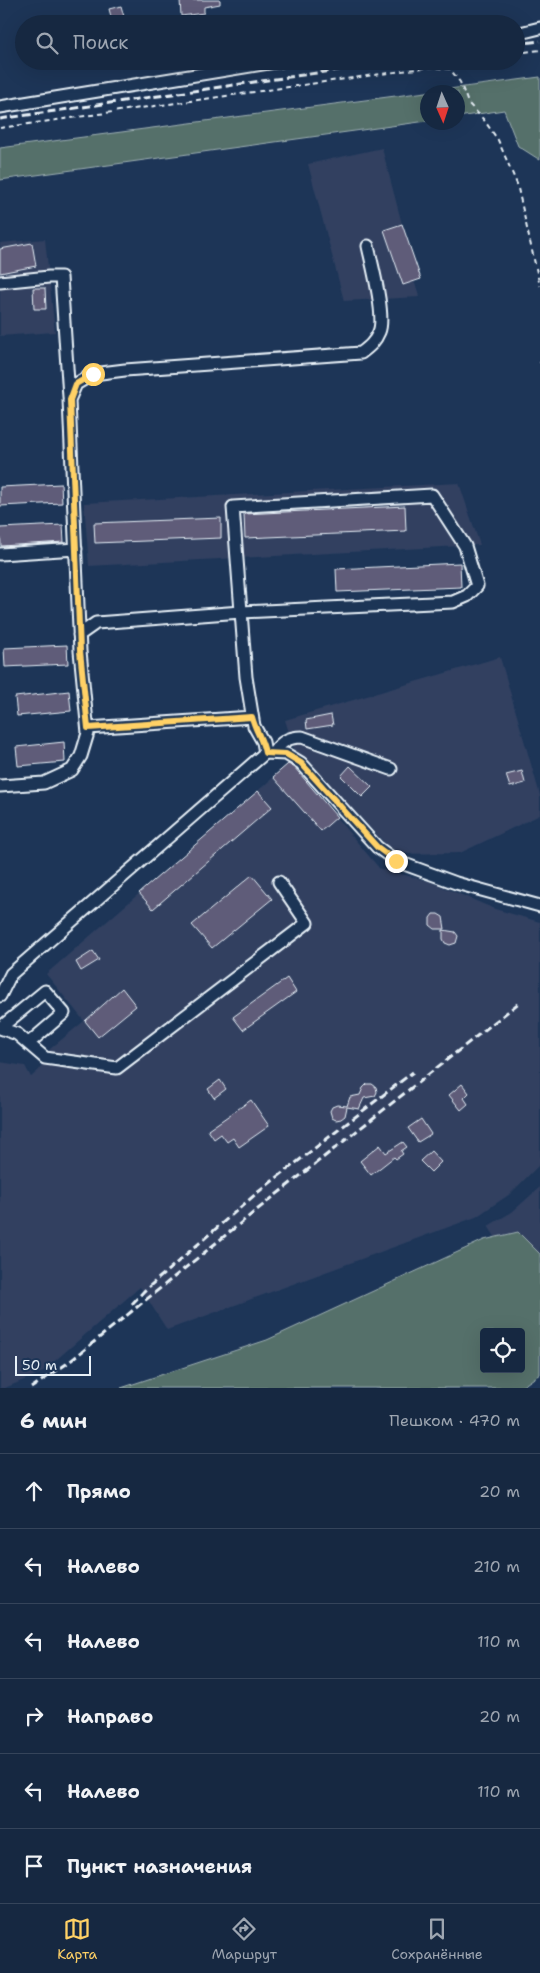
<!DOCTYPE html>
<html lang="ru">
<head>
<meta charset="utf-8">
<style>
	body { margin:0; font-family:"Shantell Sans",sans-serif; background:#1f3048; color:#f1f3f6 }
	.controls { position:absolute; right:15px; bottom:15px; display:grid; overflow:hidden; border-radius:5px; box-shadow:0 5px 20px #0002 }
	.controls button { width:45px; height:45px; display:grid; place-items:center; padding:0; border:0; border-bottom:1px solid #35445a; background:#162841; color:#f1f3f6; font:25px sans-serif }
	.compass { position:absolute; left:420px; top:85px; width:45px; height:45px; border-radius:50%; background:#162841; box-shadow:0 5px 20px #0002; rotate:177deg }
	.scale { position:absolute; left:15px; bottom:12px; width:76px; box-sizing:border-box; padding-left:5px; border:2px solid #e8f1f8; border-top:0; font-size:14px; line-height:18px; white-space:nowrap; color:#e8f1f8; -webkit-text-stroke:4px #1d3557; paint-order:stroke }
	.stop { position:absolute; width:15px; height:15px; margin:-11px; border:4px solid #ffd166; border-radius:50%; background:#fff }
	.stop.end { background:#ffd166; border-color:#fff; box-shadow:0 1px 5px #0008 }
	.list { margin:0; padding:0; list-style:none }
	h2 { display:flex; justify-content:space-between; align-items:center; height:65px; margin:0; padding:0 20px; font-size:21px }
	h2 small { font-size:16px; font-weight:400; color:#9ea6b1 }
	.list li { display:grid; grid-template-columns:32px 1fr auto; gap:15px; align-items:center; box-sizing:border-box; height:75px; padding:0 20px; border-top:1px solid #35445a }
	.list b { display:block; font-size:19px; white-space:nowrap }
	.list em { font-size:16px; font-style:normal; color:#9ea6b1 }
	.icon { flex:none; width:28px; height:28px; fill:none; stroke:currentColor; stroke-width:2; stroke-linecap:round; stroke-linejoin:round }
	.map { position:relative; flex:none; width:540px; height:1388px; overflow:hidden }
	.search { position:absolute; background:#162841; box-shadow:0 5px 20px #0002; left:15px; right:15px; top:15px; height:55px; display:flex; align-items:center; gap:12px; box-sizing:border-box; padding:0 18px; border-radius:28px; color:#9ea6b1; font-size:19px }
	.sheet { height:515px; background:#162841 }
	nav { display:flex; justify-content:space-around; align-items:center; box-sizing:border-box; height:70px; border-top:1px solid #35445a; background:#162841; font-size:14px; color:#9ea6b1 }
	nav a { display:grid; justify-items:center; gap:2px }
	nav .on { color:#ffd166 }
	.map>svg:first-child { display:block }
	.built { fill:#304061 }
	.green { fill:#556f6b; stroke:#9eb0b2; fill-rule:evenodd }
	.building { fill:#5e5b79; stroke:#e8f1f8 }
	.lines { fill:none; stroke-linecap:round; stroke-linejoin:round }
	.minor-casing { stroke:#e8f1f8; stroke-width:15 }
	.path { stroke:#e8f1f8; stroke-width:2; stroke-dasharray:5 4; stroke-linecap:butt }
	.minor { stroke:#1d3557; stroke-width:11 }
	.rail { stroke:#e8f1f8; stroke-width:3; stroke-dasharray:8 4; stroke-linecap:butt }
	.route { stroke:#ffd166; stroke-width:6 }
</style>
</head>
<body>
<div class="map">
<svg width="540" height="1388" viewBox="0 0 540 1388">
	<rect width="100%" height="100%" fill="#1d3557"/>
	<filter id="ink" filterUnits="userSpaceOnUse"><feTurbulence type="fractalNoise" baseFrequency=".02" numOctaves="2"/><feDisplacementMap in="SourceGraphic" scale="10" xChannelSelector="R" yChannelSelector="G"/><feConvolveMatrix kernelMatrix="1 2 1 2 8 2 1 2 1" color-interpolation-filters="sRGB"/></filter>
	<g filter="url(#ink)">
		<!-- built -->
		<path class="built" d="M382,148L402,224L421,279L414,281L420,297L344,301L308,164Z
			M45,239L55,332L0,336V243Z
			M459,483L480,545L89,566L84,503Z
			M500,657L540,795V815L460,853L395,854L313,767L296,755L285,720Z
			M290,763L380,869L429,881L495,909L540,922V1164L510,1194L476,1217L167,1330L140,1287L41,1373L5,1388H0V1062L25,1066L31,1077L39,1070L50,1049L84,1021L46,974Z
			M540,1187V1260L519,1273L488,1226L512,1212Z"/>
		<!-- green -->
		<path class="green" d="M540,77V160L518,146L504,110L458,117V92H428L427,121L0,180V148Z
			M518,1232L540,1254V1374L520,1388H121L267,1340L484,1240ZM484,1332H521V1369H484Z"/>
		<!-- building -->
		<path class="building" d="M180,0H220V4L204,7V13L181,16Z
			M121,6L126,24H113L109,9Z
			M402,224L421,279L403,285L384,230Z
			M32,243L36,266L0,273V249Z
			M33,288H45L46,309H34Z
			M61,484L62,503L0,506V487Z
			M405,506L406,531L245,538L244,514Z
			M221,518V538L95,543L94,523Z
			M63,525L64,542L1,546L0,528Z
			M460,563L461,587L337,592L336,569Z
			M67,645L68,664L5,667L4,648Z
			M69,691L71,711L17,716L15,697Z
			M331,715L333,725L307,729L306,720Z
			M64,742L65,762L18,766L16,747Z
			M288,764L294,767L337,817L321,831L273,777Z
			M350,766L372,787L362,797L341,776Z
			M522,771L525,783L510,787L506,775Z
			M258,791L272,807L153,909L139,893Z
			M252,875L272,899L212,948L192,925Z
			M433,914H438L443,917L445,929H435L430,925V918Z
			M443,930L455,932L458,936L456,943L450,945L445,943L443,939Z
			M93,951L99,960L81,971L76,962Z
			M287,978L296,992L243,1030L233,1017Z
			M122,988L136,1006L98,1037L85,1021Z
			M220,1080L226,1089L214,1098L208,1089Z
			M367,1084H372L376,1087L377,1092L375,1096L364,1098L359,1109L347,1107L345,1116L341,1119L336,1120L332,1118L330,1111L332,1107L337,1105L347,1106L350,1097L360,1095L363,1088Z
			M462,1084L469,1093L464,1098L468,1104L461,1110L449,1095Z
			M251,1100L269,1126L239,1147L233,1138L227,1142L221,1134L214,1139L208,1130Z
			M421,1119L431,1134L418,1142L408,1128Z
			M403,1142L407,1147L401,1151L403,1154L396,1159L394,1157L371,1175L360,1161L380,1145L386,1153Z
			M431,1151L441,1162L431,1172L420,1161Z"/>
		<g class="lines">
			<!-- minor casing -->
			<g class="minor-casing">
				<path id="minor" d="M516,34L540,28
					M0,107L281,61
					M0,282L49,277H61L69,397
					M0,554L76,549
					M88,728L252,717
					M265,753L286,754L301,763L377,847L396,861L456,883L540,906
					M273,753C281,742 288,737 302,737L391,769
					M0,786L44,783L72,770L81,756L88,733L80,651L69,400L76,384L93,374L125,370L361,353C369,347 375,342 379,332C386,316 372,265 368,246
					M0,996L11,974L265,753L263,742L254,726L246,677L233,507L432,495L465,546L477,586L467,596L453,602L241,612L96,623L79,635
					M0,1028L17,1034L45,1058L117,1068L307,923L279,882
					M0,1028L45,991L64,1013L29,1043"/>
			</g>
			<!-- path -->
			<path class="path" d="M516,53L540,50
				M432,67L467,61
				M0,128L430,67L450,69L460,82L468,103L484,120L498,140L517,184L540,286
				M540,362V363"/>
			<!-- minor -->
			<use href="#minor" class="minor"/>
			<!-- rail -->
			<path class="rail" d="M516,44L540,41
				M0,119L399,61
				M132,1304L144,1291L257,1193L413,1072
				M31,1388L68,1363L253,1213L520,1002"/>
		</g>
	</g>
	<g class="lines" filter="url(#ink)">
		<!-- route -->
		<path class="route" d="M93,374L76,384L70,400L80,651L88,728L252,717C255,730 263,740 265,753L286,754L301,763L377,847L396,861"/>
	</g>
</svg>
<div class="controls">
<button><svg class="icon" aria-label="locate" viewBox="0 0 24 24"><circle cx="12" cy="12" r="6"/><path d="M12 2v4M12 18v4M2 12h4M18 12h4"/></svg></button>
</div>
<svg class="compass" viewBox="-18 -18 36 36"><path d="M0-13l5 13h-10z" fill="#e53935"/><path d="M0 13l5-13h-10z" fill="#9ea6b1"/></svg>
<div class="scale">50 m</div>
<div class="stop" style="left:93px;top:374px"></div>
<div class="stop end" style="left:396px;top:861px"></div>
<div class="search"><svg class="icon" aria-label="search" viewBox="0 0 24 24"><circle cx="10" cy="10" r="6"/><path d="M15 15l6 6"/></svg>Поиск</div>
</div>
<section class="sheet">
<h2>6 мин<small>Пешком · 470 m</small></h2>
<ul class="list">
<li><svg class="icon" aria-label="ahead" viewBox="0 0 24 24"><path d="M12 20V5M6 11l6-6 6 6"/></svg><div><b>Прямо</b></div><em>20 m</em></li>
<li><svg class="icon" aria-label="left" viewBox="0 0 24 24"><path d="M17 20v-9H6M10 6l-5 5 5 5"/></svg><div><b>Налево</b></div><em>210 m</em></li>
<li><svg class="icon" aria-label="left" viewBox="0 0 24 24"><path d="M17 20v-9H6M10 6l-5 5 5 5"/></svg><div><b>Налево</b></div><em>110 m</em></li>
<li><svg class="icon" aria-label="right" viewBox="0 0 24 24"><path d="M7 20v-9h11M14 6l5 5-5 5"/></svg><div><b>Направо</b></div><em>20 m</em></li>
<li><svg class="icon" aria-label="left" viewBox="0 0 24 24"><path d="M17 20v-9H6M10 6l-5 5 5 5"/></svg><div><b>Налево</b></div><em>110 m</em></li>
<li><svg class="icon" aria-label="arrive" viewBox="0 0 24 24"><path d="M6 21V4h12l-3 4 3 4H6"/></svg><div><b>Пункт назначения</b></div></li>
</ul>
</section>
<nav>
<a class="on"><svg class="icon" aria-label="map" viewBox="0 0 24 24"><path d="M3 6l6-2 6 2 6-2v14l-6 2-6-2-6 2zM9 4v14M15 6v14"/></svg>Карта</a>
<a><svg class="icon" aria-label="directions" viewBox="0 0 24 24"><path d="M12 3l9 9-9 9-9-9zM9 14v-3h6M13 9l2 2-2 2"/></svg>Маршрут</a>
<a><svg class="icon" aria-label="saved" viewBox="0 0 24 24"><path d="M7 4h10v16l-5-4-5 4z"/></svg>Сохранённые</a>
</nav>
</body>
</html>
